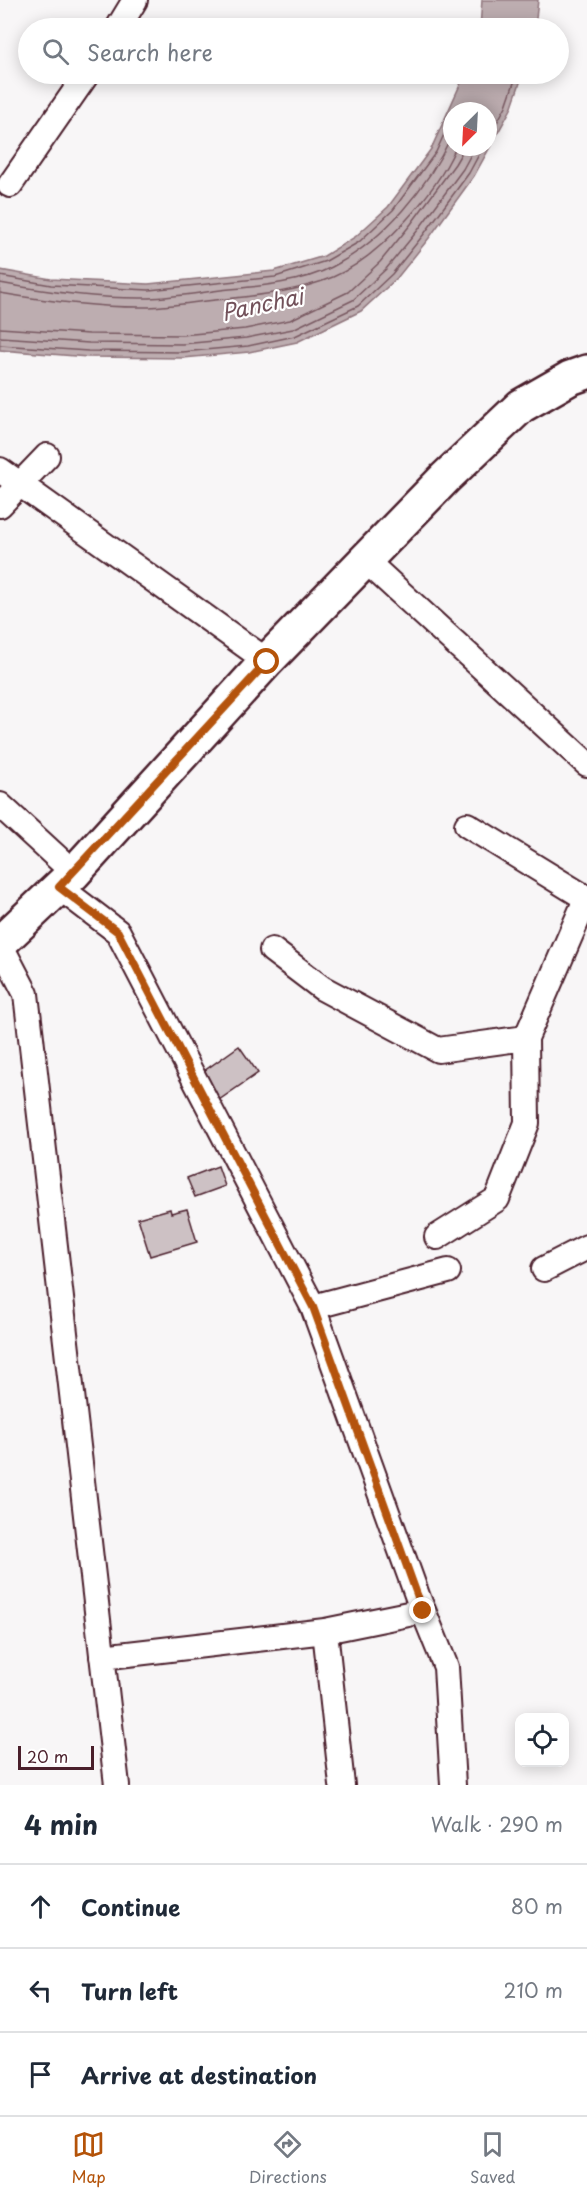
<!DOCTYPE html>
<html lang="en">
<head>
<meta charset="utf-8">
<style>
	body { margin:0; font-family:"Playpen Sans",sans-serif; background:#f2f2f3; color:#1f2937 }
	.controls { position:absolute; right:18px; bottom:18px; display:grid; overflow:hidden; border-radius:12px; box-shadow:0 3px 15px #0003 }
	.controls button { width:54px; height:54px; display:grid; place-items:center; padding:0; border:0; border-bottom:2px solid #e0e1e3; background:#fff; color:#1f2937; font:30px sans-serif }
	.compass { position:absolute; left:443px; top:102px; width:54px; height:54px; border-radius:50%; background:#fff; box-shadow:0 3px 15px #0003; rotate:204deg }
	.scale { position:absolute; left:18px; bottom:15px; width:76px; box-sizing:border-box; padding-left:6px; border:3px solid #4a1f2b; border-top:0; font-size:16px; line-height:21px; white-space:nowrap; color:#4a1f2b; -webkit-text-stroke:4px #fff; paint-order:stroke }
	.stop { position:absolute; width:18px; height:18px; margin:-14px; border:4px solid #b45309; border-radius:50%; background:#fff }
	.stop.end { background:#b45309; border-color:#fff; box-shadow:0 2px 6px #0008 }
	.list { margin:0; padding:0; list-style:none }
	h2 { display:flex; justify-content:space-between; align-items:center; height:78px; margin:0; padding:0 24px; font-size:26px }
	h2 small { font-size:20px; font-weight:400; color:#747a83 }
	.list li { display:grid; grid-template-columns:39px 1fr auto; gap:18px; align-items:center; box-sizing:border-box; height:84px; padding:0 24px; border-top:2px solid #e0e1e3 }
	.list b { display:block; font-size:22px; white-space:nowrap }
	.list em { font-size:20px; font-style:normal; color:#747a83 }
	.icon { flex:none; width:33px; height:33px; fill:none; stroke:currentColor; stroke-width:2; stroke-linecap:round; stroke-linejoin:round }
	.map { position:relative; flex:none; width:587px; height:1785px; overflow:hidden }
	.search { position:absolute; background:#fff; box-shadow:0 3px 15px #0003; left:18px; right:18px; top:18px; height:66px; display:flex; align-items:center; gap:15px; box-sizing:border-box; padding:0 21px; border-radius:33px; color:#747a83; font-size:22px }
	.sheet { height:330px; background:#fff }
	nav { display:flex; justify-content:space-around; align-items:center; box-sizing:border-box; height:84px; border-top:2px solid #e0e1e3; background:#fff; font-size:16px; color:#747a83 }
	nav a { display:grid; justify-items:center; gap:3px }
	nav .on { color:#b45309 }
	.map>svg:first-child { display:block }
	.water { fill:#bdadb0; stroke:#8f747b; stroke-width:1.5; fill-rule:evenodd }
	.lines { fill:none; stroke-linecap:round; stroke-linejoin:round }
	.shore { stroke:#785860; stroke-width:1.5 }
	.building { fill:#cdc1c4; stroke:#4a1f2b; stroke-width:1.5 }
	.street-casing { stroke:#4a1f2b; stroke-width:28 }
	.secondary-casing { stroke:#4a1f2b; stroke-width:38 }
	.street { stroke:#fff; stroke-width:24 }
	.secondary { stroke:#fff; stroke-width:33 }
	.route { stroke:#b45309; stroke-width:8 }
	.labels { text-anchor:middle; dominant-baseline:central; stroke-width:4.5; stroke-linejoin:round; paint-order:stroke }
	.water-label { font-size:22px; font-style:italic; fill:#72515a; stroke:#fff }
</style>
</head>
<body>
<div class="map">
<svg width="587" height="1785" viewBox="0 0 587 1785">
	<rect width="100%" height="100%" fill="#f8f6f7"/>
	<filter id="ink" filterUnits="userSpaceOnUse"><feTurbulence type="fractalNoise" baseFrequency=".0167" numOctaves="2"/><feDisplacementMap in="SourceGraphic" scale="12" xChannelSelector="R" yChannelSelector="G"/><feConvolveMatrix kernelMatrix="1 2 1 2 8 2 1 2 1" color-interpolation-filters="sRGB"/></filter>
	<g filter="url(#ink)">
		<!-- water -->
		<path class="water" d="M482,0H538L535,28H480Z
			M465,74H523L511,109L474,176L429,238L397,278L361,311L297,342L249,352L183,358L88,357L0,350V270L51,279L148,284L274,271L324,256L355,237L388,207L431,149ZM452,111H488V147H452Z"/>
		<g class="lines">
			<!-- shore -->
			<path class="shore" d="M488,139L506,106L517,74
				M0,276L51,285L149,290L275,277L326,261L359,242L393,210L436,152L452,117
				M0,283C48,292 100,299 149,298C176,297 203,292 230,289C263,286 303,282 332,267C383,241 428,187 452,135
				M0,293C47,301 101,308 149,307C175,306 201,301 226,299C263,295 299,291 333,277C380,257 436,193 456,147
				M0,328L89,334L182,335L245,329L290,320L348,292L380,262L411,224L455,164L465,147
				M0,337L89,343L182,344L246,338L293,329L353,300L386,269L418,230L463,169L475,147
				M0,345L88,351L182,352L248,346L295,336L358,306L392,274L424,234L469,173L483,147"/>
		</g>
		<!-- building -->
		<path class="building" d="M239,1046L258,1073L216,1102L197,1076Z
			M218,1166L225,1186L195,1197L187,1178Z
			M170,1209L171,1213L187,1209L197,1242L150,1256L138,1218Z"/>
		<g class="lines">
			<!-- street casing -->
			<g class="street-casing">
				<path id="street" d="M118,28L135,0
					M10,185L87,74
					M0,470L267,661
					M0,505L47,456
					M365,560L587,764
					M0,805L74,873
					M467,825L586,898
					M59,887L118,932L313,1307L418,1598L446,1667L453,1785
					M0,944L26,994L117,1785
					M272,950L322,988L438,1050L526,1038
					M437,1237L497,1199L527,1123L526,1038L587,897
					M544,1269L587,1247
					M313,1307L448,1271
					M325,1631L342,1785
					M102,1657L325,1631L423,1611"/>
			</g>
			<!-- secondary casing -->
			<g class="secondary-casing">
				<path id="secondary" d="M0,943L74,873L267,661L445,478L521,406L570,378L587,372"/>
			</g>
			<!-- street -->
			<use href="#street" class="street"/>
			<!-- secondary -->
			<use href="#secondary" class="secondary"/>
		</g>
	</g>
	<g class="lines" filter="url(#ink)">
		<!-- route -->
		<path class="route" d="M267,662L59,887L118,932L313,1307L423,1611"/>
	</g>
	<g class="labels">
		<!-- water labels -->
		<g class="water-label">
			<text transform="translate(262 303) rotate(-12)">Panchai</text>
		</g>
	</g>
</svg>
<div class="controls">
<button><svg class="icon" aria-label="locate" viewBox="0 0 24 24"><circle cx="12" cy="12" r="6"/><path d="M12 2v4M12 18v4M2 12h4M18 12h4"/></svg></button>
</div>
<svg class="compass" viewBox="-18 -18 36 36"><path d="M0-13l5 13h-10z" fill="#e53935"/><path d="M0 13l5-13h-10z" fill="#747a83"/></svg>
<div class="scale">20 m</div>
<div class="stop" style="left:267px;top:662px"></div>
<div class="stop end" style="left:423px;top:1611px"></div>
<div class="search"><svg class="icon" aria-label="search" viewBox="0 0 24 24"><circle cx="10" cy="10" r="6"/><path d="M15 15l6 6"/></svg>Search here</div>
</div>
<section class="sheet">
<h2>4 min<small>Walk · 290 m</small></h2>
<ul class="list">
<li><svg class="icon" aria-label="ahead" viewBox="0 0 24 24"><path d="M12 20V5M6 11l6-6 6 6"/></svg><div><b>Continue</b></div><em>80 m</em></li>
<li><svg class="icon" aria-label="left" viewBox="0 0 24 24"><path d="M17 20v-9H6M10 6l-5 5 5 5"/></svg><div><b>Turn left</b></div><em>210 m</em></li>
<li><svg class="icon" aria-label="arrive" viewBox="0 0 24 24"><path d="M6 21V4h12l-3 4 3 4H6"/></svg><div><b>Arrive at destination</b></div></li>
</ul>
</section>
<nav>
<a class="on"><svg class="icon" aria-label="map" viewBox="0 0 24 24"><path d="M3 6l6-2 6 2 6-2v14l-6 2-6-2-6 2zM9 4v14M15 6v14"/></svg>Map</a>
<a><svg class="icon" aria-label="directions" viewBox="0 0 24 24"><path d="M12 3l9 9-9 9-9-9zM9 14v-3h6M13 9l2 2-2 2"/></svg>Directions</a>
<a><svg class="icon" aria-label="saved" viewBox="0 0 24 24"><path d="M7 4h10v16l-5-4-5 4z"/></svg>Saved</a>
</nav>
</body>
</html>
